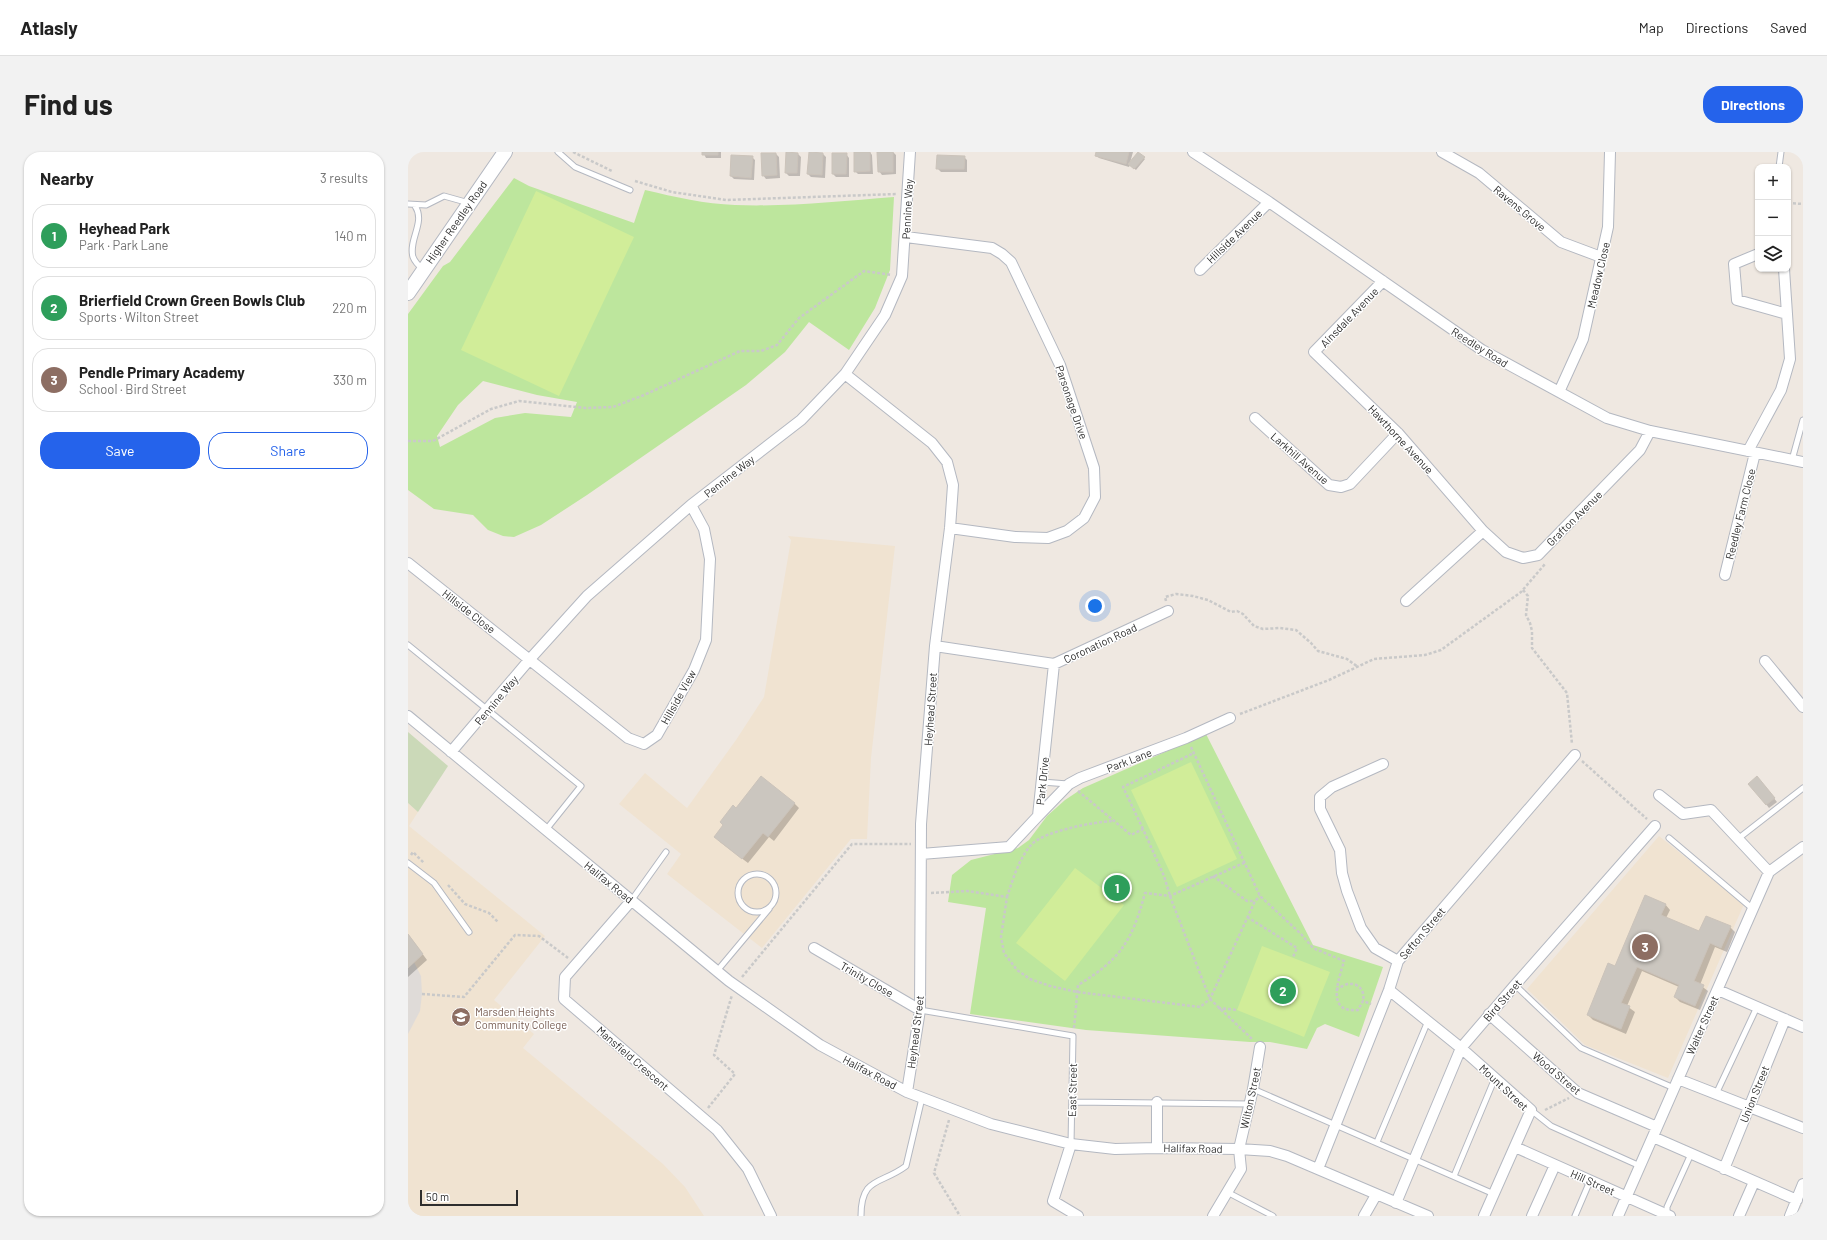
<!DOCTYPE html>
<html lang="en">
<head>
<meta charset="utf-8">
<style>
	body { margin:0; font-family:Barlow,sans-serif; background:#f2f2f2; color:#222 }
	.controls { position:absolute; right:12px; top:12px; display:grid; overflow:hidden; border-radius:8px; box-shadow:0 1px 3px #0004 }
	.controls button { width:36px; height:36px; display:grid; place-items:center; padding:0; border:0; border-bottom:1px solid #e0e0e0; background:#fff; color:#222; font:20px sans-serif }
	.scale { position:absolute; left:12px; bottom:10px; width:98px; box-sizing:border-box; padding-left:4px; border:2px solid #2e2e2e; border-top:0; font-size:11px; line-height:14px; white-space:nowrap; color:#2e2e2e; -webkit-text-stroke:3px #fff; paint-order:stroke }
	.you { position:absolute; left:687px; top:454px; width:14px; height:14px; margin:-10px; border:3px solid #fff; border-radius:50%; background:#1a73e8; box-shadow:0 0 0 6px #1a73e833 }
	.badge { display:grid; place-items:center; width:26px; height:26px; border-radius:50%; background:#2563eb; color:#fff; font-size:13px; font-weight:700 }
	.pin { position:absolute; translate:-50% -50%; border:2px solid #fff; box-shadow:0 1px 4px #0006 }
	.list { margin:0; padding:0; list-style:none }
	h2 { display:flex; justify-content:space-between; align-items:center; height:52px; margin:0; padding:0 16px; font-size:17px }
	h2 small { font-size:13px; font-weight:400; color:#767676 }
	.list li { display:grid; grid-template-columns:26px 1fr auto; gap:12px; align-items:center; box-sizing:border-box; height:64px; margin:0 8px 8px; padding:0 8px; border:1px solid #e0e0e0; border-radius:16px }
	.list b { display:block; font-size:15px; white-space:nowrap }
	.list p { margin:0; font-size:13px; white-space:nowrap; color:#767676 }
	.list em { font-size:13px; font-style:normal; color:#767676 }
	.actions { display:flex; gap:8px; padding:12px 16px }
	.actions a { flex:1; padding:9px 0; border:1px solid #2563eb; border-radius:16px; text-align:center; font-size:14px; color:#2563eb }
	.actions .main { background:#2563eb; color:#fff }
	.icon { flex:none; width:22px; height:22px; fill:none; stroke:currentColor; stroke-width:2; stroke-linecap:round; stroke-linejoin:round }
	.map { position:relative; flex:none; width:1395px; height:1064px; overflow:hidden; border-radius:16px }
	header { display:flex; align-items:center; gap:24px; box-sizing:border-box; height:56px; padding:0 20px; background:#fff; border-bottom:1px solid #e0e0e0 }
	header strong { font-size:19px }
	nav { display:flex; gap:22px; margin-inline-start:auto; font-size:14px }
	.intro { display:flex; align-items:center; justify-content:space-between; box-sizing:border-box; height:96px; padding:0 24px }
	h1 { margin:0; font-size:28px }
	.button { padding:10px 18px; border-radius:16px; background:#2563eb; color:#fff; font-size:14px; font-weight:700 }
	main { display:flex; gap:24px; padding:0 24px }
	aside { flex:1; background:#fff; border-radius:16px; box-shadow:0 1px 3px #0004 }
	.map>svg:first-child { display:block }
	.education { fill:#f0e3d1 }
	.green { fill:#bde69d; fill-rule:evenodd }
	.cemetery { fill:#cbd9b8 }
	.pitch { fill:#d1ed99 }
	.plaza { fill:#dfdbd8 }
	.shadow { fill:#0003 }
	.building { fill:#cbc6bf; stroke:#cbc3ba }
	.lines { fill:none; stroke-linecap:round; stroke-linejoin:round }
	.lane-casing { stroke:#b4b8c1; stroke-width:7 }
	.street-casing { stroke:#b4b8c1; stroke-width:12 }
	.secondary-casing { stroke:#b4b8c1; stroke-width:16 }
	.path { stroke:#c9c9c9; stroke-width:2.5; stroke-dasharray:3 2; stroke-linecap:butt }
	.lane { stroke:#fff; stroke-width:5 }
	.street { stroke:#fff; stroke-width:10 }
	.secondary { stroke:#fff; stroke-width:14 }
	.labels { text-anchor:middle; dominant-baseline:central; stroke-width:3; stroke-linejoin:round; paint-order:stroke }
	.street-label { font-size:11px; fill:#2e2e2e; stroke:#fff }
	.education-label { font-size:11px; fill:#785e54; stroke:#fff; text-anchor:start }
</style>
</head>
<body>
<header>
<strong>Atlasly</strong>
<nav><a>Map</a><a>Directions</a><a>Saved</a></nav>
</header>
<div class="intro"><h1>Find us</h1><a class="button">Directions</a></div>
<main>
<aside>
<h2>Nearby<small>3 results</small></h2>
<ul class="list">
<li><span class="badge" style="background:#2e9e5b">1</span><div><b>Heyhead Park</b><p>Park · Park Lane</p></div><em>140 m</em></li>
<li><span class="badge" style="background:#2e9e5b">2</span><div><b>Brierfield Crown Green Bowls Club</b><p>Sports · Wilton Street</p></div><em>220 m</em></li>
<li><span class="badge" style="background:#8d6e63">3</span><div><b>Pendle Primary Academy</b><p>School · Bird Street</p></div><em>330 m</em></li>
</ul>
<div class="actions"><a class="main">Save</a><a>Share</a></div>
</aside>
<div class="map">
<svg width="1395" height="1064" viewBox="0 0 1395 1064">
	<rect width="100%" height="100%" fill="#efe8e1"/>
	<!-- education -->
	<path class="education" d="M380,384L487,394L463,606L459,687H443L354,796L259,722L273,702L211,652L237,621L279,656L328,588L356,545L383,388Z
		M0,651L10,660L1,674L137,784L86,848L126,882L115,896L255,1012L277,1035L296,1064H0Z
		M1251,684L1336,752L1260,926L1177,893L1119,837Z"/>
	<!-- green -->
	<path class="green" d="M106,26L121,34L226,71L237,38C267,45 297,52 327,53C380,55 434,49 486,45L482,118L467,156L441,198L401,170L377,200L338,233L179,343L133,373L106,385L95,384L80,378L65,363L26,357L0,338V162L35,114L42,110ZM75,229L129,243L169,250L163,265L117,261L87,266L32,295L29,284L50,253Z
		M798,582L905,793L975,815L951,885L917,872L909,876L899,897L862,890H842L678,878L562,862L578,756L540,750L544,723L563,708L610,696L621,688L639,664L657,648L675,636Z"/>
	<!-- cemetery -->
	<path class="cemetery" d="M0,580L40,614L10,660L0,651Z"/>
	<!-- pitch -->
	<path class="pitch" d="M128,39L226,85L151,244L53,198Z
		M783,610L829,707L769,735L723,638Z
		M667,716L716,753L657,829L608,791Z
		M854,794L922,820L896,885L829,858Z"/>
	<!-- plaza -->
	<path class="plaza" d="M6,810L13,824L14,842L12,859L0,882V816Z"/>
	<!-- shadow -->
	<path class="shadow" d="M295,0H313V6H298Z
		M447,0H462L464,3L465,22H450L447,19Z
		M470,0H485L488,3V22L474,23L471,19Z
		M689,0H725L722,11L730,1L737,7L728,18L722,13L721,15L691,6L688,3Z
		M368,2L371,5L372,26L358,27L355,23Z
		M390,2L393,5L392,24H381L378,21Z
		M415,2L418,5L417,26L403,25L400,22Z
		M438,2L441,6V25H428L425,22Z
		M344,5L347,8L346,28L326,27L323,24Z
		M556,5L559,8V20H533L529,16Z
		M1352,629L1369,650L1361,656L1358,652Z
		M386,651L391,656L366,689L361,685L340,711L312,690L328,657Z
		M1257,752L1262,758L1258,766L1292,780L1322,775L1327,780L1319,800L1307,795L1292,833L1300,839L1292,858L1272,850L1267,845L1271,835L1234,819L1219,854L1227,860L1218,882L1185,868L1180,863L1208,816Z
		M0,782L19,808L0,825Z"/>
	<!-- building -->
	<path class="building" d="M294,0H310V3H294Z
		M378,0L390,1L389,21H377Z
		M401,0L415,1L414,23L399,22Z
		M446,0H462V19L446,20Z
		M469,0H485V20H470Z
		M688,0H721L718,12L687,4Z
		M730,0L737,5L726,17L720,12Z
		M353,1H368L369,23L354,24Z
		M424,1H439L438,22H424Z
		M323,3L345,4L343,26L322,24Z
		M529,3L557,4L556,17H528Z
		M353,624L387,651L360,685L355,681L334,707L306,685L315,673L312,670L325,653L328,656Z
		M1349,624L1367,646L1358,653L1340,632Z
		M1237,743L1258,752L1253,763L1291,779L1298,764L1323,774L1313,796L1302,791L1286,829L1296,833L1287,854L1266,845L1271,833L1229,815L1213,851L1222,854L1213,877L1179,863L1200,811L1207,814Z
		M0,782L15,802L0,816Z"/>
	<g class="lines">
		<!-- lane casing -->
		<g class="lane-casing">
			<path id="lane" d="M150,0L167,15L222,38
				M1371,15L1373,0
				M0,52L18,53L36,44L61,51
				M7,54C18,70 0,88 5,105C7,110 11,114 15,117
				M1384,308L1395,268
				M0,493L173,634L137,679
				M634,630L660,632
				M1261,686L1345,757
				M1331,686L1395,636
				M0,711L26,731L61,780
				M330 741a19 19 0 1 1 38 0a19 19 0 1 1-38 0Z
				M223,749L258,700
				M309,819L361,757
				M1107,833L1173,896L1266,936
				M512,858L665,884L663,992
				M845,937L1086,1042
				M1308,942L1349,855
				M664,950L842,952
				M1123,958L1143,974L1232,1014
				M969,990L1020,869
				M1046,1024L1087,926
				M819,1040L865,1064
				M1259,1063V1055L1283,1002
				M453,1064C453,1024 473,1033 498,1014L514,946
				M1167,1064L1182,1029"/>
		</g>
		<!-- street casing -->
		<g class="street-casing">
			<path id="street" d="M785,0L861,50L1074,198L1199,266L1242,279L1395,310
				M1034,0L1071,21L1153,90L1193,105
				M498,85L584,96L594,102L603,110L652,213L686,316L687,345L676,366L659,379L640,386L607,385L542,376
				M1350,102L1326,112L1329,148L1379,162
				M792,118L861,50
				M975,129L906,200L990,281L1075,379L1098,400L1115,406L1130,403L1232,298L1242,279
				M437,222L524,291L539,310L545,333L542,376L527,494L513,672L512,858L499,940
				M1151,240L1175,187L1200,75L1202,0
				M847,266L921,333L933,335L942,332L990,281
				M1340,299L1373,238L1382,207L1376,117
				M0,411L220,586L236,592L249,583L286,518L298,488L302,407L296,377L283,353
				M1317,423L1347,301
				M998,449L1075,379
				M527,494L646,512L760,459
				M1357,509L1395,555
				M0,564L321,829L412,893L499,940L583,972L663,992L707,997L749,996L831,997L862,999L879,1004L1020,1064
				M43,600L122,507L179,444L283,353L393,268L437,222L477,163L494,124L502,0
				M975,612L924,635L912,645V657L932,698L934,721L939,739L953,776L967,796L990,809
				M1251,643L1275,662L1303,658L1361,720
				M630,664L661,632L672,626L778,586L822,566
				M513,702L601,695L630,664L646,512
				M223,749L157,825L156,847L309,978L340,1017L363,1064
				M406,796L512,858
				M981,838L1053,896L1123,958L1076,1064
				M1310,838L1395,875
				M1081,862L1170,941L1249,975
				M1270,927L1395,976
				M1245,985L1389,1048
				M663,992L645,1049L670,1064
				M1107,995L1262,1064
				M749,996V950
				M910,1017L981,838L990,809L1167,603
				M1316,1017L1377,867
				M988,1051L1053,896L1107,833L1247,674
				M805,1064L833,1017L831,997L845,937L852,895
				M956,1064L968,1043
				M1124,1064L1147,1013
				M1210,1064L1361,720L1395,695
				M1331,1064L1346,1030
				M1382,1064L1395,1032"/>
		</g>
		<!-- secondary casing -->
		<g class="secondary-casing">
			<path id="secondary" d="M0,141L97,0"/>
		</g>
		<!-- path -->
		<path class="path" d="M165,0L204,19
			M227,29L264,40L318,48L489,42
			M1380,51L1395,52
			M0,289H25L83,257L111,249L178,256L205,255L236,243L332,199H353L369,193L391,166L456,119L484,123
			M1115,438L1120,444L1118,463L1122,471L1124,479V496L1159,541L1164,592
			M758,449L757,445L768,442L785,444L800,448L823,460L829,459L835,462L846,474L855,477L872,476L888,478L903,491L910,499L939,507L950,515
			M832,562L921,528L966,507L1017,503L1033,498L1113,440L1137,412
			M783,595L852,744L893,782L905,796L936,809C931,828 917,861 950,858L955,849L963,852
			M1174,609L1239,667
			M670,639L723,683L735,677L756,724L763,747L802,847L844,887
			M735,677L715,635L786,601
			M3,703L5,700L16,711
			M805,724L839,749H847
			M40,733L57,752L81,761L90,770
			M523,741L559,739L599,745L593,785L596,801L609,818L622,827L642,834L669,840L792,855L802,847L847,749L852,744
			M599,745C605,727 611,706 624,692C637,679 686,670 704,669
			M839,765L889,796L885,805
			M334,825L444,692H503
			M928,837C932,836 937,832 941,832C952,831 957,840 955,849
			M14,842L56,845L107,783L131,784L160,806
			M810,856L829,858
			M666,876L670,833C713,807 724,789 737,741L762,744L838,710
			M300,956L327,922L306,903L324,843
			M1137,958L1161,946
			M541,968L526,1021L552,1064"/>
		<!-- lane -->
		<use href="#lane" class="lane"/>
		<!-- street -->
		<use href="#street" class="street"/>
		<!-- secondary -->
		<use href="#secondary" class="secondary"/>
	</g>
	<!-- icons -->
	<defs>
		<g id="school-disc" transform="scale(1)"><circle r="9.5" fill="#8d6e63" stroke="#fff"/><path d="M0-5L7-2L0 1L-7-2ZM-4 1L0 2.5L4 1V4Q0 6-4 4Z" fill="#fff"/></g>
	</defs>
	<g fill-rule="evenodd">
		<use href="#school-disc" x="53" y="865"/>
	</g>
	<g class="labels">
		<!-- street labels -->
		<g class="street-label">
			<text transform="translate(1112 56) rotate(40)">Ravens Grove</text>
			<text transform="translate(499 57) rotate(-87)">Pennine Way</text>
			<text transform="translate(48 70) rotate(-55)">Higher Reedley Road</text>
			<text transform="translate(826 84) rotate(-44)">Hillside Avenue</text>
			<text transform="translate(1190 123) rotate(-77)">Meadow Close</text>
			<text transform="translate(941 165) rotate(-46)">Ainsdale Avenue</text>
			<text transform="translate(1072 195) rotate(32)">Reedley Road</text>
			<text transform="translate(664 250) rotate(71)">Parsonage Drive</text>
			<text transform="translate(993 287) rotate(47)">Hawthorne Avenue</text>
			<text transform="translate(892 306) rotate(41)">Larkhill Avenue</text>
			<text transform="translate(321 324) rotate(-38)">Pennine Way</text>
			<text transform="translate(1332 362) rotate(-76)">Reedley Farm Close</text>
			<text transform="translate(1166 366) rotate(-45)">Grafton Avenue</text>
			<text transform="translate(61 459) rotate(38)">Hillside Close</text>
			<text transform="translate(692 491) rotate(-25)">Coronation Road</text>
			<text transform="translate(270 545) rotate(-61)">Hillside View</text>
			<text transform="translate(88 548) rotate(-50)">Pennine Way</text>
			<text transform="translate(522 557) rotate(-86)">Heyhead Street</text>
			<text transform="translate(721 608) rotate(-21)">Park Lane</text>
			<text transform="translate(634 629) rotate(-84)">Park Drive</text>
			<text transform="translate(201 730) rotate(39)">Halifax Road</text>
			<text transform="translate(1014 781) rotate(-50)">Sefton Street</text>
			<text transform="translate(459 827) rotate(30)">Trinity Close</text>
			<text transform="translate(1094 848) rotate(-49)">Bird Street</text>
			<text transform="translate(1294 873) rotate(-66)">Walter Street</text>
			<text transform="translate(507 880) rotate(-83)">Heyhead Street</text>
			<text transform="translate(225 906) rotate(41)">Mansfield Crescent</text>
			<text transform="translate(462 920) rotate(28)">Halifax Road</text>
			<text transform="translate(1149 921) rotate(40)">Wood Street</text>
			<text transform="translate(1096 935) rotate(43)">Mount Street</text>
			<text transform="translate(664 938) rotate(-89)">East Street</text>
			<text transform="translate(1346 942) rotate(-68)">Union Street</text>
			<text transform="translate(842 946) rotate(-78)">Wilton Street</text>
			<text transform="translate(785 996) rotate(1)">Halifax Road</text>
			<text transform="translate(1185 1030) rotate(24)">Hill Street</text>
		</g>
		<!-- education labels -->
		<g class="education-label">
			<text x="67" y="859">Marsden Heights<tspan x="67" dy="13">Community College</tspan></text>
		</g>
	</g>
</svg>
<div class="controls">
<button>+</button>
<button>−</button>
<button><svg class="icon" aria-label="layers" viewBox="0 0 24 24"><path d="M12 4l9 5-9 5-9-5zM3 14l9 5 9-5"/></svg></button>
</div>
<div class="scale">50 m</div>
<div class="you"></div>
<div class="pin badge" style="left:709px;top:736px;background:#2e9e5b">1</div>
<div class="pin badge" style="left:875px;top:839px;background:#2e9e5b">2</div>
<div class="pin badge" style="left:1237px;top:795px;background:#8d6e63">3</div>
</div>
</main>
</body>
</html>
